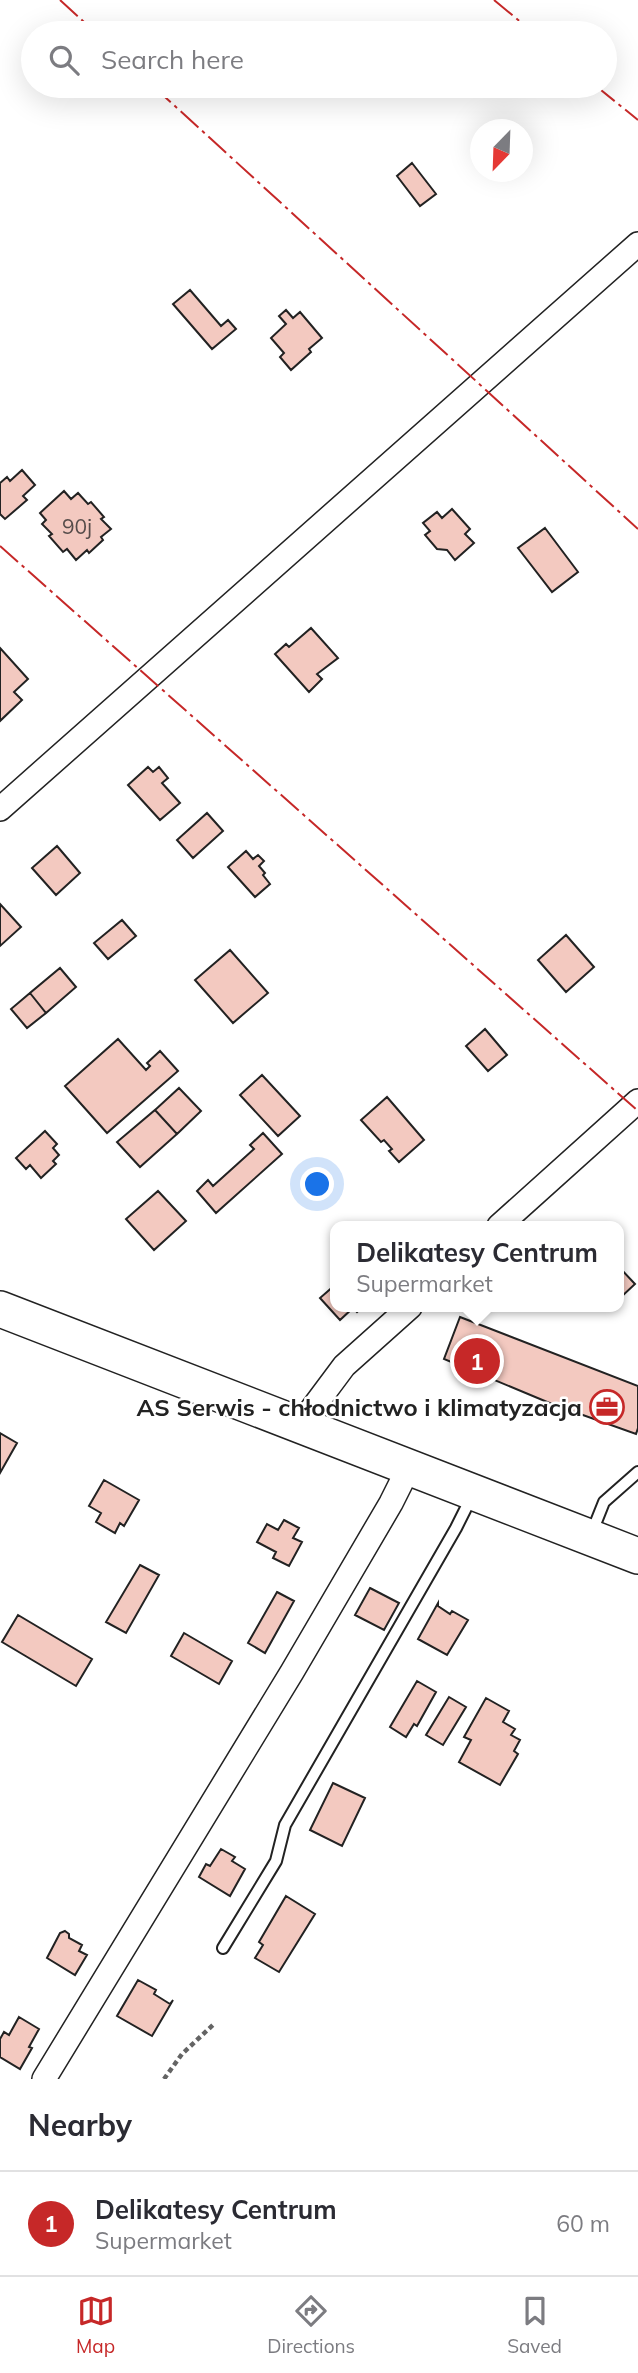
<!DOCTYPE html>
<html lang="en">
<head>
<meta charset="utf-8">
<style>
	body { margin:0; font-family:Mulish,sans-serif; background:#f7f7f7; color:#2b2b33 }
	.compass { position:absolute; left:470px; top:119px; width:63px; height:63px; border-radius:50%; background:#fff; box-shadow:0 7px 28px #0002; rotate:203deg }
	.you { position:absolute; left:318px; top:1185px; width:24px; height:24px; margin:-18px; border:5px solid #fff; border-radius:50%; background:#1a73e8; box-shadow:0 0 0 10px #1a73e833 }
	.badge { display:grid; place-items:center; width:46px; height:46px; border-radius:50%; background:#c62828; color:#fff; font-size:23px; font-weight:700 }
	.pin { position:absolute; translate:-50% -50%; border:4px solid #fff; box-shadow:0 2px 7px #0006 }
	.popup { position:absolute; left:330px; top:1221px; width:294px; height:91px; box-sizing:border-box; display:grid; place-content:center; border-radius:14px; background:#fff; filter:drop-shadow(0 2px 5px #0005); font-size:23px; white-space:nowrap; color:#7c7c81 }
	.popup b { font-size:26px; color:#2b2b33 }
	.popup::after { content:''; position:absolute; left:50%; top:100%; margin-left:-14px; border:14px solid transparent; border-top-color:#fff }
	.list { margin:0; padding:0; list-style:none }
	h2 { display:flex; justify-content:space-between; align-items:center; height:91px; margin:0; padding:0 28px; font-size:30px }
	h2 small { font-size:23px; font-weight:400; color:#7c7c81 }
	.list li { display:grid; grid-template-columns:46px 1fr auto; gap:21px; align-items:center; box-sizing:border-box; height:105px; padding:0 28px; border-top:2px solid #e1e1e2 }
	.list b { display:block; font-size:26px; white-space:nowrap }
	.list p { margin:0; font-size:23px; white-space:nowrap; color:#7c7c81 }
	.list em { font-size:23px; font-style:normal; color:#7c7c81 }
	.icon { flex:none; width:38px; height:38px; fill:none; stroke:currentColor; stroke-width:2; stroke-linecap:round; stroke-linejoin:round }
	.map { position:relative; flex:none; width:638px; height:2079px; overflow:hidden }
	.search { position:absolute; background:#fff; box-shadow:0 7px 28px #0002; left:21px; right:21px; top:21px; height:77px; display:flex; align-items:center; gap:18px; box-sizing:border-box; padding:0 24px; border-radius:38px; color:#7c7c81; font-size:26px }
	.sheet { height:196px; background:#fff }
	nav { display:flex; justify-content:space-around; align-items:center; box-sizing:border-box; height:98px; border-top:2px solid #e1e1e2; background:#fff; font-size:19px; color:#7c7c81 }
	nav a { display:grid; justify-items:center; gap:4px }
	nav .on { color:#c62828 }
	.map>svg:first-child { display:block }
	.building { fill:#f3c9c0; stroke:#222; stroke-width:2 }
	.lines { fill:none; stroke-linecap:round; stroke-linejoin:round }
	.service-casing { stroke:#222; stroke-width:14 }
	.minor-casing { stroke:#222; stroke-width:26 }
	.primary-casing { stroke:#222; stroke-width:38 }
	.path { stroke:#646464; stroke-width:4.5; stroke-dasharray:5 3.5; stroke-linecap:butt }
	.service { stroke:#fff; stroke-width:10 }
	.minor { stroke:#fff; stroke-width:23 }
	.primary { stroke:#fff; stroke-width:35 }
	.power { stroke:#c62828; stroke-width:2; stroke-dasharray:24 5 3.5 5; stroke-linecap:butt }
	.labels { text-anchor:middle; dominant-baseline:central; stroke-width:5; stroke-linejoin:round; paint-order:stroke }
	.number-label { font-size:21px; fill:#564c4a }
	.poi-label { font-size:24px; font-weight:bold; fill:#222; stroke:#fff; text-anchor:end }
</style>
</head>
<body>
<div class="map">
<svg width="638" height="2079" viewBox="0 0 638 2079">
	<rect width="100%" height="100%" fill="#fff"/>
	<!-- building -->
	<path class="building" d="M412,163L436,194L420,206L397,176Z
		M190,290L221,326L228,320L236,329L212,349L173,304Z
		M286,310L293,318L300,312L322,338L309,349L311,352L291,370L280,357L284,353L271,338L286,324L279,316Z
		M22,470L35,485L23,496L27,500L5,519L0,514V483L7,477L10,481Z
		M64,491L71,499L78,493L88,504L91,502L104,517L101,519L111,529L101,537L103,540L89,553L87,550L76,560L67,549L63,552L49,536L52,534L42,524L46,520L40,513Z
		M452,509L470,529L465,534L474,543L455,560L447,550L437,549L425,535L430,531L423,523L437,512L442,518Z
		M545,528L578,572L552,592L518,548Z
		M311,628L338,658L317,674L322,679L309,692L275,654L286,644L289,647Z
		M0,648L28,679L14,692L22,700L0,721Z
		M148,767L153,772L159,767L168,778L162,783L180,803L160,820L128,785Z
		M207,813L223,831L193,858L177,840Z
		M57,846L80,873L56,895L32,868Z
		M246,851L253,859L258,855L264,861L259,866L265,873L263,875L270,884L255,897L228,867Z
		M0,904L21,927L0,946Z
		M122,920L136,936L108,959L94,943Z
		M566,935L594,967L566,992L538,960Z
		M230,950L268,993L233,1023L195,980Z
		M60,968L76,987L46,1013L30,993Z
		M30,993L46,1013L27,1028L11,1009Z
		M485,1029L507,1055L488,1071L466,1046Z
		M118,1039L146,1070L150,1066L147,1063L160,1051L178,1071L107,1133L65,1086Z
		M262,1075L300,1116L278,1136L240,1095Z
		M179,1088L201,1111L177,1134L155,1110Z
		M387,1097L424,1140L399,1162L389,1151L392,1149L384,1140L381,1142L361,1120Z
		M155,1110L177,1134L140,1167L117,1142Z
		M45,1131L57,1144L53,1148L59,1155L53,1161L56,1164L41,1178L30,1165L26,1169L16,1158Z
		M263,1133L282,1154L216,1213L197,1191L208,1180L213,1186L254,1149L250,1145Z
		M158,1191L186,1221L154,1250L126,1219Z
		M619,1267L635,1284L619,1299Z
		M335,1285V1307H362L357,1312L353,1308L340,1320L320,1298Z
		M460,1317L638,1386V1428L636,1434L552,1404L444,1359Z
		M0,1433L17,1443L0,1473Z
		M104,1480L139,1500L124,1526L120,1523L115,1533L96,1522L101,1513L89,1506Z
		M284,1520L299,1528L293,1538L302,1542L289,1566L273,1558L276,1552L257,1542L267,1524L278,1530Z
		M140,1565L159,1575L126,1633L106,1622Z
		M370,1588L399,1603L384,1630L355,1615Z
		M277,1592L294,1601L265,1653L248,1643Z
		M438,1603V1606L450,1614L452,1611L468,1620L447,1655L418,1639Z
		M18,1615L92,1659L76,1686L2,1642Z
		M184,1633L232,1661L219,1684L171,1656Z
		M417,1681L436,1692L417,1726L414,1724L406,1737L390,1727Z
		M449,1697L466,1707L443,1745L426,1735Z
		M486,1698L509,1711L503,1722L515,1729L511,1735L520,1740L514,1751L518,1754L500,1785L459,1762L471,1740L464,1737Z
		M333,1783L365,1798L342,1846L310,1830Z
		M221,1849L235,1857L232,1861L245,1869L230,1896L199,1877L206,1864L210,1866Z
		M286,1896L315,1914L279,1972L255,1958L263,1945L259,1942Z
		M65,1931L69,1934V1938L82,1945L79,1951L87,1955L75,1975L47,1958L60,1933Z
		M138,1980L156,1990L154,1994L170,2004L173,2000L152,2036L117,2016Z
		M19,2017L39,2029L29,2047L32,2048L20,2069L0,2057V2039L4,2032L9,2035Z"/>
	<g class="lines">
		<!-- service casing -->
		<g class="service-casing">
			<path id="service" d="M592,1532L604,1502L638,1472
				M223,1948L276,1861L285,1825L456,1528L471,1498"/>
		</g>
		<!-- minor casing -->
		<g class="minor-casing">
			<path id="minor" d="M0,809L638,244
				M499,1226L638,1101
				M300,1425L344,1366L410,1307
				M44,2079L292,1672L391,1503L409,1467"/>
		</g>
		<!-- primary casing -->
		<g class="primary-casing">
			<path id="primary" d="M0,1309L638,1556"/>
		</g>
		<!-- path -->
		<path class="path" d="M164,2079L182,2054L215,2023"/>
		<!-- service -->
		<use href="#service" class="service"/>
		<!-- minor -->
		<use href="#minor" class="minor"/>
		<!-- primary -->
		<use href="#primary" class="primary"/>
		<!-- power -->
		<path class="power" d="M60,0L96,33
			M494,0L534,33
			M153,86L638,529
			M596,86L638,120
			M0,546L638,1111"/>
	</g>
	<!-- icons -->
	<defs>
		<g id="office-ring" transform="scale(1.75)"><circle r="9.5" fill="#fff" stroke="#c62828" stroke-width="1.5"/><path d="M-6-3h4V-5.5h4V-3h4V5H-6ZM-1-4.5V-3h2v-1.5ZM-6 0V1H6V0Z" fill="#c62828"/></g>
	</defs>
	<g fill-rule="evenodd">
		<use href="#office-ring" x="607" y="1407"/>
	</g>
	<g class="labels">
		<!-- number labels -->
		<g class="number-label">
			<text x="77" y="526">90j</text>
		</g>
		<!-- poi labels -->
		<g class="poi-label">
			<text x="582" y="1407">AS Serwis - chłodnictwo i klimatyzacja</text>
		</g>
	</g>
</svg>
<svg class="compass" viewBox="-18 -18 36 36"><path d="M0-13l5 13h-10z" fill="#e53935"/><path d="M0 13l5-13h-10z" fill="#7c7c81"/></svg>
<div class="you"></div>
<div class="pin badge" style="left:477px;top:1361px">1</div>
<div class="popup"><b>Delikatesy Centrum</b>Supermarket</div>
<div class="search"><svg class="icon" aria-label="search" viewBox="0 0 24 24"><circle cx="10" cy="10" r="6"/><path d="M15 15l6 6"/></svg>Search here</div>
</div>
<section class="sheet">
<h2>Nearby<small></small></h2>
<ul class="list">
<li><span class="badge">1</span><div><b>Delikatesy Centrum</b><p>Supermarket</p></div><em>60 m</em></li>
</ul>
</section>
<nav>
<a class="on"><svg class="icon" aria-label="map" viewBox="0 0 24 24"><path d="M3 6l6-2 6 2 6-2v14l-6 2-6-2-6 2zM9 4v14M15 6v14"/></svg>Map</a>
<a><svg class="icon" aria-label="directions" viewBox="0 0 24 24"><path d="M12 3l9 9-9 9-9-9zM9 14v-3h6M13 9l2 2-2 2"/></svg>Directions</a>
<a><svg class="icon" aria-label="saved" viewBox="0 0 24 24"><path d="M7 4h10v16l-5-4-5 4z"/></svg>Saved</a>
</nav>
</body>
</html>
